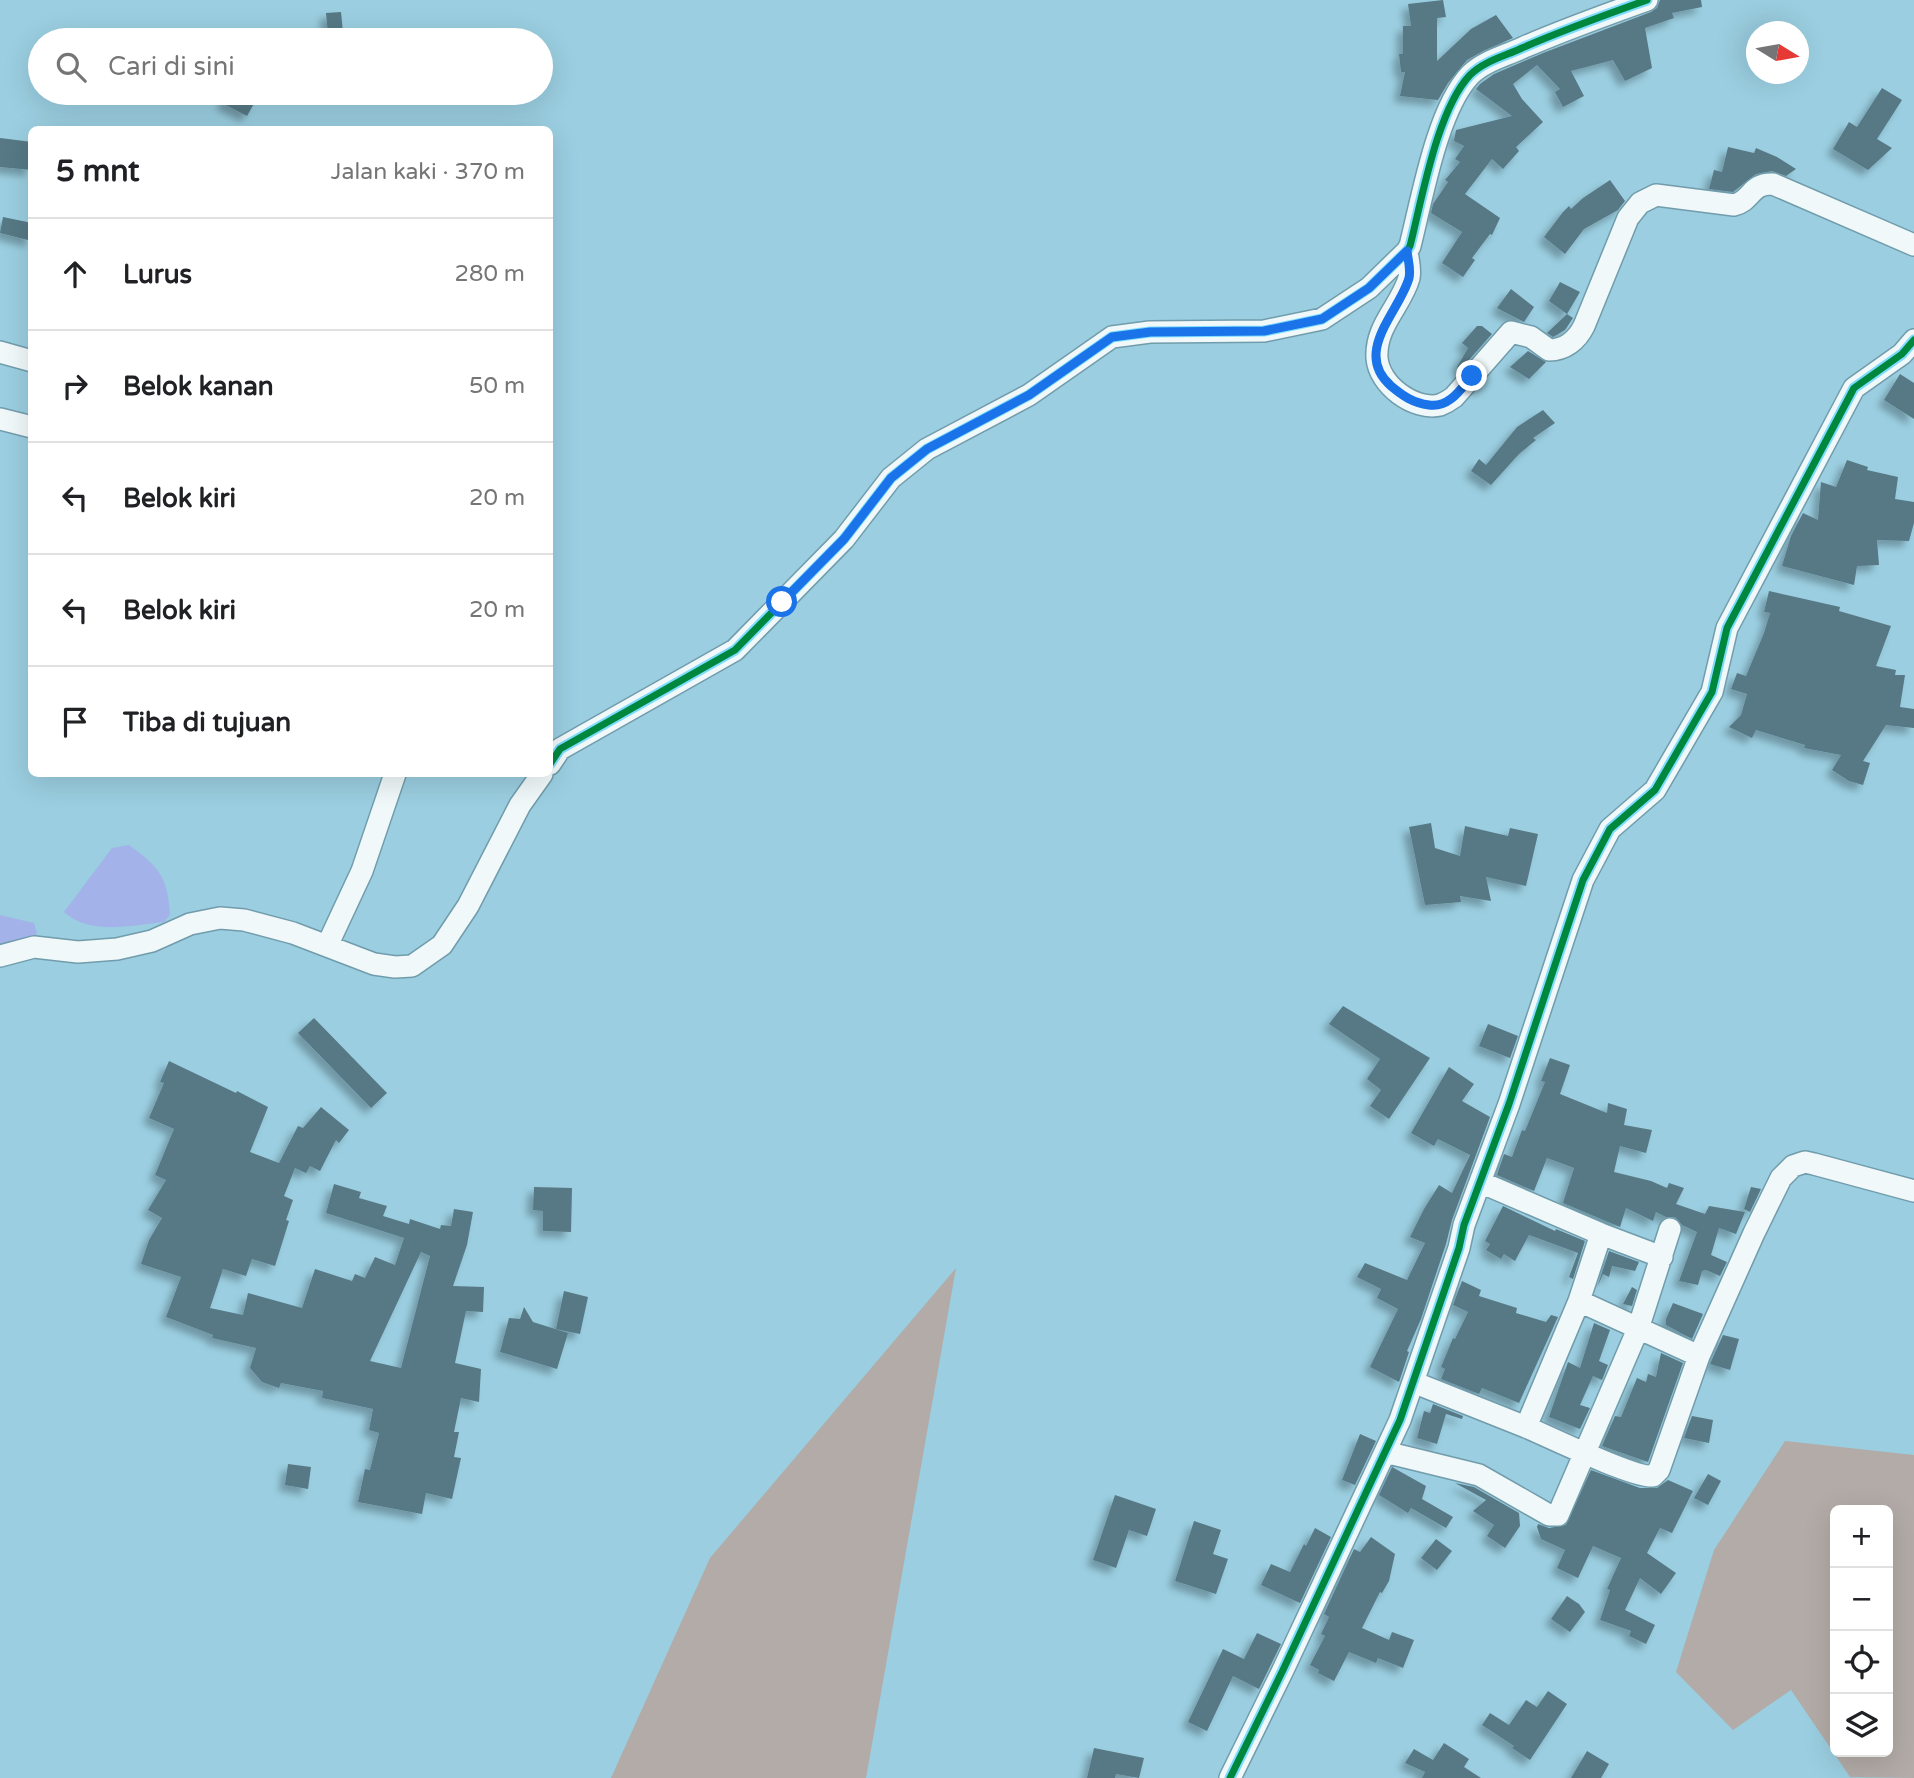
<!DOCTYPE html>
<html lang="id">
<head>
<meta charset="utf-8">
<style>
	body { margin:0; font-family:"Varela Round",sans-serif; background:#f2f2f2; color:#202124 }
	.controls { position:absolute; right:21px; bottom:21px; display:grid; overflow:hidden; border-radius:10px; box-shadow:0 7px 28px #0002 }
	.controls button { width:63px; height:63px; display:grid; place-items:center; padding:0; border:0; border-bottom:2px solid #e0e0e0; background:#fff; color:#202124; font:35px sans-serif }
	.compass { position:absolute; left:1746px; top:21px; width:63px; height:63px; border-radius:50%; background:#fff; box-shadow:0 7px 28px #0002; rotate:101deg }
	.stop { position:absolute; width:21px; height:21px; margin:-16px; border:5px solid #1a73e8; border-radius:50%; background:#fff }
	.stop.end { background:#1a73e8; border-color:#fff; box-shadow:0 2px 7px #0008 }
	.list { margin:0; padding:0; list-style:none }
	h2 { display:flex; justify-content:space-between; align-items:center; height:91px; margin:0; padding:0 28px; font-size:30px }
	h2 small { font-size:23px; font-weight:400; color:#757577 }
	.list li { display:grid; grid-template-columns:46px 1fr auto; gap:21px; align-items:center; box-sizing:border-box; height:112px; padding:0 28px; border-top:2px solid #e0e0e0 }
	.list b { display:block; font-size:26px; white-space:nowrap }
	.list em { font-size:23px; font-style:normal; color:#757577 }
	.icon { flex:none; width:38px; height:38px; fill:none; stroke:currentColor; stroke-width:2; stroke-linecap:round; stroke-linejoin:round }
	.map { position:relative; flex:none; width:1914px; height:1778px; overflow:hidden }
	.search { position:absolute; background:#fff; box-shadow:0 7px 28px #0002; left:28px; top:28px; width:525px; height:77px; display:flex; align-items:center; gap:18px; box-sizing:border-box; padding:0 24px; border-radius:38px; color:#757577; font-size:26px }
	.panel { position:absolute; background:#fff; box-shadow:0 7px 28px #0002; left:28px; top:126px; width:525px; height:651px; border-radius:10px }
	.map>svg:first-child { display:block }
	.green { fill:#b2aba7; fill-rule:evenodd }
	.water { fill:#a3b3ea }
	.building { fill:#577985; fill-rule:evenodd; filter:url(#shadow) }
	.lines { fill:none; stroke-linecap:round; stroke-linejoin:round }
	.street-casing { stroke:#719cab; stroke-width:24 }
	.street { stroke:#f0f8fa; stroke-width:21 }
	.cycleway-casing { stroke:#7ddcfd; stroke-width:11 }
	.cycleway { stroke:#00873e; stroke-width:7 }
	.route { stroke:#1a73e8; stroke-width:9 }
</style>
</head>
<body>
<div class="map">
<svg width="1914" height="1778" viewBox="0 0 1914 1778">
	<defs>
		<filter id="shadow"><feDropShadow dx="-6" dy="6" stdDeviation="3.5" flood-color="#0004"/></filter>
	</defs>
	<rect width="100%" height="100%" fill="#9acee0"/>
	<!-- green -->
	<path class="green" d="M956,1268L866,1778H611L710,1558Z
		M1785,1441L1914,1455V1778L1850,1777L1791,1690L1733,1730L1676,1672L1714,1550ZM1835,1510H1888V1752H1835Z"/>
	<!-- water -->
	<path class="water" d="M129,845C159,867 168,877 170,915L164,922C133,925 90,936 64,912L112,848Z
		M0,915L34,923L37,933L34,937L0,948Z"/>
	<!-- building -->
	<path class="building" d="M1443,0L1446,17L1437,18V61L1471,29L1496,15L1513,38L1483,51L1467,60L1448,83L1438,100L1400,96L1405,72H1401L1399,54H1403V26H1411L1408,4Z
		M1660,0H1701L1702,7L1672,13L1674,18L1645,28L1652,68L1625,81L1613,60L1571,71L1584,96L1563,107L1555,92L1560,89L1537,65L1513,84L1522,99L1543,122L1516,147L1519,151L1503,169L1492,159L1465,194L1500,218L1492,235L1490,234L1472,258L1475,260L1463,277L1442,263L1462,232L1431,213L1433,204L1448,182L1445,180L1460,162L1455,159L1464,146L1454,141L1456,130L1512,116L1476,89L1480,84L1494,74L1543,53L1651,12L1657,8Z
		M341,12L343,32L328,34L326,13Z
		M1882,88L1902,100L1877,139L1892,148L1868,170L1833,149L1849,122L1857,127Z
		M228,93H244L256,100L247,116L222,103Z
		M0,138L32,142V170L0,167Z
		M1728,147L1754,153L1756,148L1777,157L1796,169L1786,176L1772,171L1756,174L1733,192L1709,189L1714,170L1722,172Z
		M1610,180L1625,201L1618,210L1584,229L1565,254L1544,237L1563,212L1569,206L1571,209L1583,198Z
		M3,217L32,223V241L0,233Z
		M1560,282L1580,292L1567,314L1549,301Z
		M1511,289L1534,307L1524,322L1497,308Z
		M1567,314L1573,318L1565,330L1553,337L1547,333Z
		M1477,326H1482L1492,334L1460,370L1457,367L1468,348L1462,343Z
		M1528,351L1546,362L1529,379L1510,367Z
		M1900,374L1914,383V419L1884,400Z
		M1543,410L1555,423L1533,438L1536,440L1519,454L1491,485L1471,471L1479,459L1486,465L1517,427Z
		M1847,460L1868,467L1867,470L1898,477L1895,499L1914,502V523L1909,541L1877,540L1879,565L1857,566L1854,585L1782,566L1791,536L1803,513L1818,520L1821,482L1836,487Z
		M1769,591L1840,607L1839,611L1891,626L1876,666L1896,670L1895,675H1905L1900,707L1914,709V728L1886,725L1863,761L1870,763L1863,785L1849,781L1832,770L1841,755L1804,748L1805,745L1756,730L1752,738L1729,727L1741,715L1747,694L1731,689L1737,673L1746,676L1764,633L1770,613L1764,612Z
		M1431,823L1435,848L1460,856L1465,826L1508,836L1510,828L1538,834L1526,886L1486,877L1491,901L1460,896L1461,902L1425,905L1409,827Z
		M1343,1006L1430,1058L1389,1119L1370,1106L1381,1090L1367,1079L1380,1059L1329,1024Z
		M314,1018L387,1093L371,1108L298,1033Z
		M1488,1024L1518,1036L1510,1058L1479,1046Z
		M1550,1058L1570,1065L1560,1094L1607,1113L1608,1103L1627,1109L1624,1125L1652,1130L1646,1153L1620,1146L1614,1172L1651,1181L1667,1188L1669,1183L1684,1188L1676,1204L1705,1214L1709,1206L1745,1212L1736,1234L1719,1228L1711,1255L1727,1262L1720,1276L1706,1270L1702,1271L1698,1285L1679,1281L1697,1232L1682,1225L1675,1217H1666L1656,1212L1653,1221L1626,1208L1620,1227L1563,1203L1574,1168L1547,1158L1534,1191L1497,1175L1504,1154L1512,1157L1522,1130L1525,1131L1545,1082L1541,1081Z
		M169,1061L236,1093L237,1091L268,1107L250,1152L279,1163L298,1126L303,1128L321,1107L349,1130L339,1143L336,1140L320,1171L310,1166L306,1173L295,1168L284,1196L293,1200L286,1220L289,1221L275,1266L252,1259L246,1276L223,1269L210,1308L243,1315L248,1293L302,1308L315,1269L352,1281L355,1274L365,1278L375,1257L395,1265L404,1238L326,1213L334,1184L361,1192L359,1198L387,1206L383,1216L409,1224L410,1219L440,1229L441,1225L451,1226L454,1209L473,1212L467,1245L453,1286L484,1287L483,1312L466,1311L455,1363L481,1369L479,1402L461,1398L454,1432H459L454,1457L461,1458L452,1499L426,1493L422,1514L358,1502L365,1469L370,1470L379,1433L369,1430L373,1409L322,1398L323,1391L281,1383L279,1388L262,1382L250,1368L256,1348L212,1338L213,1335L166,1317L181,1277L141,1264L149,1240L162,1218L148,1210L166,1180L155,1175L174,1129L149,1118L164,1083L160,1082ZM421,1252L430,1256L401,1368L370,1361Z
		M1449,1067L1474,1084L1462,1101L1490,1117L1452,1220L1446,1244L1421,1319L1407,1351L1409,1352L1399,1382L1370,1367L1398,1309L1377,1298L1381,1289L1357,1277L1365,1263L1407,1280L1425,1243L1410,1237L1424,1209L1439,1185L1452,1193L1470,1155L1438,1139L1434,1146L1411,1133Z
		M534,1187L572,1188L571,1232L543,1231V1211L533,1210Z
		M1751,1187L1761,1189L1750,1212L1744,1209Z
		M1503,1206L1555,1231L1556,1229L1585,1241L1573,1279L1569,1277L1578,1253L1529,1235L1515,1261L1504,1254L1501,1259L1486,1250L1490,1244L1485,1241Z
		M1609,1251L1639,1262L1635,1271L1612,1266L1609,1277L1603,1274L1597,1288Z
		M1462,1281L1481,1290L1479,1296L1517,1308L1516,1313L1546,1322L1551,1315L1558,1317L1519,1403L1482,1388L1479,1394L1441,1379L1445,1369L1441,1367L1453,1338L1455,1339L1468,1312L1453,1305Z
		M1632,1287L1637,1290L1632,1306L1623,1304Z
		M564,1291L588,1297L580,1334L556,1329Z
		M1673,1303L1703,1314L1692,1339L1666,1325V1319Z
		M524,1307L533,1322L568,1333L557,1369L500,1352L509,1318L520,1319Z
		M1594,1323L1610,1330L1599,1361L1608,1365L1602,1380L1593,1376L1580,1405L1590,1408L1580,1429L1549,1417L1568,1362L1580,1368Z
		M1723,1335L1739,1339L1730,1370L1710,1364Z
		M1661,1353L1683,1363L1648,1462L1602,1446L1615,1416L1621,1417L1637,1378L1646,1382L1648,1374L1656,1377Z
		M1433,1404L1463,1416L1462,1419L1446,1414L1437,1444L1417,1438L1424,1411L1430,1413Z
		M1692,1416L1713,1420L1709,1443L1684,1438Z
		M1360,1434L1376,1441L1355,1485L1342,1480Z
		M288,1464L311,1467L308,1489L285,1485Z
		M1392,1467L1426,1486L1422,1499L1453,1517L1446,1528L1411,1508L1408,1513L1379,1495Z
		M1591,1470L1640,1488H1657L1668,1480L1693,1491L1672,1533L1660,1528L1647,1553L1676,1573L1661,1594L1640,1578L1625,1610L1655,1625L1646,1644L1629,1636L1631,1631L1600,1620L1610,1590L1607,1589L1621,1558L1593,1546L1578,1578L1557,1568L1565,1550L1541,1539L1537,1527L1538,1524L1549,1528L1566,1525Z
		M1708,1474L1721,1481L1708,1505L1694,1498Z
		M1455,1483L1474,1487L1519,1513L1520,1526L1505,1548L1487,1536L1494,1525L1473,1511L1486,1500Z
		M1115,1495L1156,1509L1147,1536L1129,1530L1116,1568L1093,1560Z
		M1194,1521L1221,1530L1213,1554L1228,1559L1216,1594L1175,1581Z
		M1315,1528L1331,1537L1300,1603L1261,1585L1271,1564L1290,1572L1304,1544L1306,1546Z
		M1371,1537L1395,1554L1389,1581L1382,1593L1380,1592L1362,1628L1389,1640L1392,1632L1414,1640L1403,1668L1378,1658L1376,1663L1349,1652L1334,1681L1318,1673L1319,1670L1310,1665L1325,1636L1321,1634L1329,1617L1324,1614L1354,1549L1360,1552Z
		M1436,1539L1452,1551L1437,1570L1421,1558Z
		M1567,1596L1579,1604L1585,1612L1570,1632L1551,1619Z
		M1257,1633L1281,1644L1259,1689L1233,1676L1207,1731L1188,1722L1223,1649L1244,1659Z
		M1548,1691L1567,1704L1530,1760L1512,1748L1514,1746L1482,1725L1490,1713L1509,1725L1526,1700L1537,1707Z
		M1444,1743L1469,1759L1464,1767L1481,1778H1422L1425,1772L1405,1763L1414,1749L1433,1760Z
		M1094,1748L1144,1758L1139,1778L1116,1774L1115,1778H1087Z
		M1587,1751L1609,1764L1601,1778H1571Z"/>
	<g class="lines">
		<!-- street casing -->
		<g class="street-casing">
			<path id="street" d="M1407,251C1408,260 1411,269 1409,278C1401,306 1375,326 1377,358C1379,385 1414,411 1440,405C1445,403 1450,400 1454,397L1511,332L1531,337L1549,350C1565,350 1577,340 1584,326L1628,218L1640,203L1656,195L1734,205C1752,201 1750,183 1773,184L1914,245
				M0,352L32,361
				M0,419L32,427
				M550,764L560,749L735,650L844,539L891,478L927,449L1029,395L1112,337L1150,332L1264,331L1322,319L1369,288L1407,251L1410,246C1422,199 1437,110 1470,75C1484,61 1505,56 1522,48C1563,30 1605,15 1647,0
				M327,946L362,871L395,774
				M0,956L34,947L78,952L117,949L152,941L190,924L220,918L244,920L293,933L374,964L395,967L412,966L442,945L468,906L520,805L542,774
				M1480,1182L1601,1234
				M1579,1301L1601,1234L1662,1257
				M1413,1382L1526,1427L1579,1301L1699,1356L1754,1233L1781,1178L1793,1166L1805,1162L1814,1164L1914,1191
				M1526,1427C1547,1436 1636,1479 1653,1476L1659,1470L1699,1356
				M1385,1452L1479,1475L1549,1515H1558L1638,1329L1670,1229
				M1230,1778L1283,1670L1400,1420L1459,1248L1464,1225L1509,1104L1583,880L1610,829L1655,790L1712,692L1727,628L1854,388L1902,354L1914,340"/>
		</g>
		<!-- street -->
		<use href="#street" class="street"/>
		<!-- cycleway casing -->
		<g class="cycleway-casing">
			<path id="cycleway" d="M550,764L560,749L735,650L844,539L891,478L927,449L1029,395L1112,337L1150,332L1264,331L1322,319L1369,288L1407,251L1410,246C1422,199 1437,110 1470,75C1484,61 1505,56 1522,48C1563,30 1605,15 1647,0
				M1230,1778L1283,1670L1400,1420L1459,1248L1464,1225L1509,1104L1583,880L1610,829L1655,790L1712,692L1727,628L1854,388L1902,354L1914,340"/>
		</g>
		<!-- cycleway -->
		<use href="#cycleway" class="cycleway"/>
	</g>
	<g class="lines">
		<!-- route -->
		<path class="route" d="M782,602L844,539L891,478L927,449L1029,395L1112,337L1150,332L1264,331L1322,319L1369,288L1407,251C1408,260 1411,269 1409,278C1400,311 1352,352 1391,386C1403,396 1413,403 1429,405C1449,408 1460,390 1472,376"/>
	</g>
</svg>
<div class="controls">
<button>+</button>
<button>−</button>
<button><svg class="icon" aria-label="locate" viewBox="0 0 24 24"><circle cx="12" cy="12" r="6"/><path d="M12 2v4M12 18v4M2 12h4M18 12h4"/></svg></button>
<button><svg class="icon" aria-label="layers" viewBox="0 0 24 24"><path d="M12 4l9 5-9 5-9-5zM3 14l9 5 9-5"/></svg></button>
</div>
<svg class="compass" viewBox="-18 -18 36 36"><path d="M0-13l5 13h-10z" fill="#e53935"/><path d="M0 13l5-13h-10z" fill="#757577"/></svg>
<div class="stop" style="left:782px;top:602px"></div>
<div class="stop end" style="left:1472px;top:376px"></div>
<div class="search"><svg class="icon" aria-label="search" viewBox="0 0 24 24"><circle cx="10" cy="10" r="6"/><path d="M15 15l6 6"/></svg>Cari di sini</div>
<section class="panel">
<h2>5 mnt<small>Jalan kaki · 370 m</small></h2>
<ul class="list">
<li><svg class="icon" aria-label="ahead" viewBox="0 0 24 24"><path d="M12 20V5M6 11l6-6 6 6"/></svg><div><b>Lurus</b></div><em>280 m</em></li>
<li><svg class="icon" aria-label="right" viewBox="0 0 24 24"><path d="M7 20v-9h11M14 6l5 5-5 5"/></svg><div><b>Belok kanan</b></div><em>50 m</em></li>
<li><svg class="icon" aria-label="left" viewBox="0 0 24 24"><path d="M17 20v-9H6M10 6l-5 5 5 5"/></svg><div><b>Belok kiri</b></div><em>20 m</em></li>
<li><svg class="icon" aria-label="left" viewBox="0 0 24 24"><path d="M17 20v-9H6M10 6l-5 5 5 5"/></svg><div><b>Belok kiri</b></div><em>20 m</em></li>
<li><svg class="icon" aria-label="arrive" viewBox="0 0 24 24"><path d="M6 21V4h12l-3 4 3 4H6"/></svg><div><b>Tiba di tujuan</b></div></li>
</ul>
</section>
</div>
</body>
</html>
